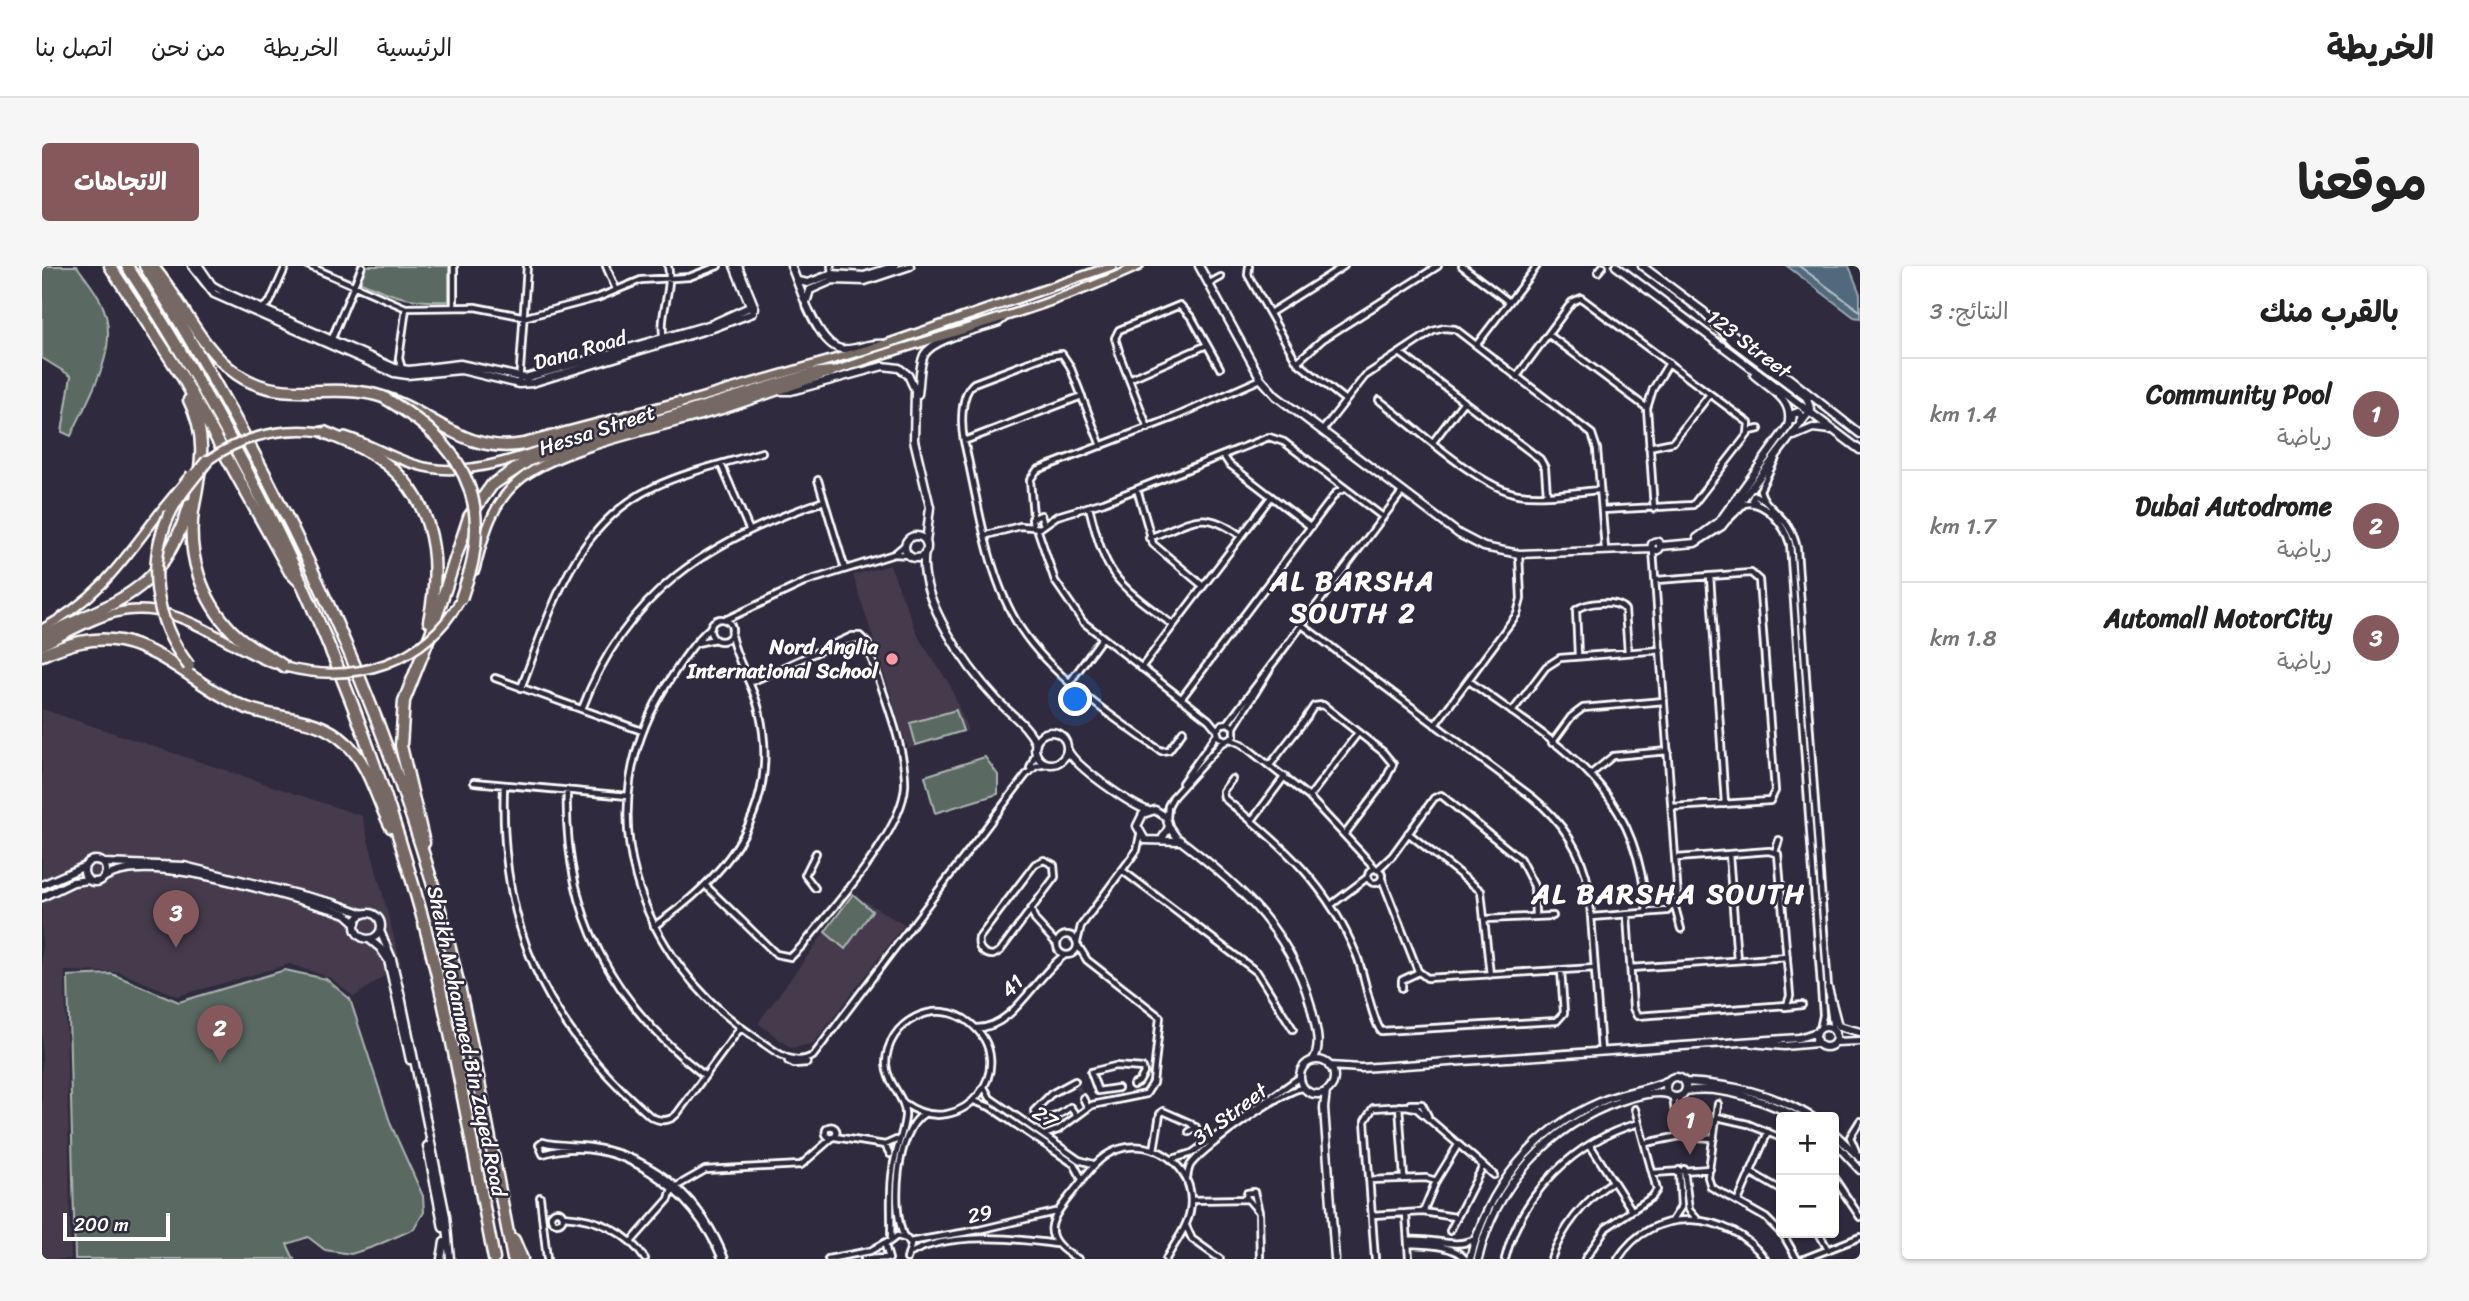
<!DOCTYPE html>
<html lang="ar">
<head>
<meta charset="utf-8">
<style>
	body { margin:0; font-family:Sriracha,"Playpen Sans Arabic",sans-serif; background:#f6f6f6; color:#222; direction:rtl }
	.controls { position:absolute; right:21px; bottom:21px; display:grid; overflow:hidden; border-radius:7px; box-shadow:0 2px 5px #0004 }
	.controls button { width:63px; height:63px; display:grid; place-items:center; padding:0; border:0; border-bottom:2px solid #e0e0e0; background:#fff; color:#222; font:35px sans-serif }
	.scale { position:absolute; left:21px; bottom:18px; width:107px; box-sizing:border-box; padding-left:7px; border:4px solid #fff; border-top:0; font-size:19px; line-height:24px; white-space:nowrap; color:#fff; -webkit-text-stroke:5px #2f2a3d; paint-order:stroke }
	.you { position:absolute; left:1034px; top:434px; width:24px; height:24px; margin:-18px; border:5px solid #fff; border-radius:50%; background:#1a73e8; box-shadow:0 0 0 10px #1a73e833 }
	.badge { display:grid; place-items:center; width:46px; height:46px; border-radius:50%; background:#85585c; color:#fff; font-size:23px; font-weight:700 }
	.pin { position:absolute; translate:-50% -58px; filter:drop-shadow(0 2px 4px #0008) }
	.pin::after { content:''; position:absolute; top:37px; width:24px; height:21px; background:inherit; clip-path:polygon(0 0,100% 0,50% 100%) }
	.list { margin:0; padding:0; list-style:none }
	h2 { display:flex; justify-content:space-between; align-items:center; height:91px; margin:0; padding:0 28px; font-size:30px }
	h2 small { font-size:23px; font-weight:400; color:#767676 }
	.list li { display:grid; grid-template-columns:46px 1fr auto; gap:21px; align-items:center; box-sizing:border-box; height:112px; padding:0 28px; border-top:2px solid #e0e0e0 }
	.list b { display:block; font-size:26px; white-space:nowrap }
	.list p { margin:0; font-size:23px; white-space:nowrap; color:#767676 }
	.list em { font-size:23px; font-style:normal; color:#767676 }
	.map { position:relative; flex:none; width:1818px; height:993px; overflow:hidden; direction:ltr; border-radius:7px }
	header { display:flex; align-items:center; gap:42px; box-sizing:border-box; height:98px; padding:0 35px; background:#fff; border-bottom:2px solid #e0e0e0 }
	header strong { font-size:33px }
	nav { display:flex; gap:38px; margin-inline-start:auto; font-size:24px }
	.intro { display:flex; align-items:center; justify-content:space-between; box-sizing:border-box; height:168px; padding:0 42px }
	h1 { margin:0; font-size:49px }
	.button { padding:18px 32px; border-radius:7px; background:#85585c; color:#fff; font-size:24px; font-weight:700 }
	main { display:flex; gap:42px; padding:0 42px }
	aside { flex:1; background:#fff; border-radius:7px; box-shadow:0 2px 5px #0004 }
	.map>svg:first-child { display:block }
	.built { fill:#443a4e }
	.green { fill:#5a6b63; stroke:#acb5b1; stroke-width:2 }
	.water { fill:#51697c; stroke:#97a5b0; stroke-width:2 }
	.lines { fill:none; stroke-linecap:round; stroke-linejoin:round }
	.shore { stroke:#b9c3cb; stroke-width:2 }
	.street-tunnel { stroke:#443f50; stroke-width:4.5; stroke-dasharray:4.5 2; stroke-linecap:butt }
	.street-casing { stroke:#fff; stroke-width:10 }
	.secondary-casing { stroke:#fff; stroke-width:11 }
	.primary-casing { stroke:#fff; stroke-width:12 }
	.highway-casing { stroke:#fff; stroke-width:15 }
	.street { stroke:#2f2a3d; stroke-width:4.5 }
	.secondary { stroke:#2f2a3d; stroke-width:6 }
	.primary { stroke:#766964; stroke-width:7 }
	.highway { stroke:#766964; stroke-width:10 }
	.primary-bridge-casing { stroke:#fff; stroke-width:12; stroke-linecap:butt }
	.highway-bridge-casing { stroke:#fff; stroke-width:15; stroke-linecap:butt }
	.primary-bridge { stroke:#766964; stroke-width:7 }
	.highway-bridge { stroke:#766964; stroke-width:10 }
	.poi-dot { fill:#ff9aa2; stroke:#2f2a3d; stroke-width:2.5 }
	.labels { text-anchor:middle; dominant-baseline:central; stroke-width:5; stroke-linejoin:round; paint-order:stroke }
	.street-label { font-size:21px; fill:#fff; stroke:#2f2a3d }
	.poi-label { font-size:21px; font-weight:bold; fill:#fff; stroke:#2f2a3d; text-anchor:end }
	.district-label { font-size:28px; font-weight:bold; letter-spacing:2px; fill:#fff; stroke:#2f2a3d }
</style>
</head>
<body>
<header>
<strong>الخريطة</strong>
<nav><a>الرئيسية</a><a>الخريطة</a><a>من نحن</a><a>اتصل بنا</a></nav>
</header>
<div class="intro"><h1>موقعنا</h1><a class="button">الاتجاهات</a></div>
<main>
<aside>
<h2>بالقرب منك<small>النتائج: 3</small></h2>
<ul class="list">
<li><span class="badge">1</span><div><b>Community Pool</b><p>رياضة</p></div><em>1.4 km</em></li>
<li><span class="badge">2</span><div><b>Dubai Autodrome</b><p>رياضة</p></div><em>1.7 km</em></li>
<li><span class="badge">3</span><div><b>Automall MotorCity</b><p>رياضة</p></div><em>1.8 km</em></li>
</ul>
</aside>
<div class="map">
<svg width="1818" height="993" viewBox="0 0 1818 993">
	<rect width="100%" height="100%" fill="#2f2a3d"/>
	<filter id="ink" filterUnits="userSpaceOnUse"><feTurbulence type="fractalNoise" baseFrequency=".0143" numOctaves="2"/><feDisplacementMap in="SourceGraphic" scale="14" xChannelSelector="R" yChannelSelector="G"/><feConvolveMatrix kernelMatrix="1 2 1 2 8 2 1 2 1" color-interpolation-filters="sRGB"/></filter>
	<g filter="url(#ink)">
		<!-- built -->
		<path class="built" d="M848,299L877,372L908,419L926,465L866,483L811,309Z
			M0,443L320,550L359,698L312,731L289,712L248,698L136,730L77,706L23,705L29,993H0Z
			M811,628L862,659L771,778L749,782L716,757Z"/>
		<!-- green -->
		<path class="green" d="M0,0H35C43,12 53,23 59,36C81,81 47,129 29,170L20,166L29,110L0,92Z
			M320,0H407V35C368,37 350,30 315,14Z
			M914,444L921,465L874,479L868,457Z
			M943,491L956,509V528L893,547L883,510Z
			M811,628L830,645L803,683L783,666Z
			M243,704L284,713L308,733L349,859L381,930L382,946L372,963L331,981L309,988L283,984L266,971L245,978L252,993H33L26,710L70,708L137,736Z"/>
		<!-- water -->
		<path class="water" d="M1745,0H1807L1818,28V52L1812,51Z"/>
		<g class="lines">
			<!-- shore -->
			<path class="shore" d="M1757,0L1818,45"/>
			<!-- street-tunnel -->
			<path class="street-tunnel" d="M1033,815L1041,832"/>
			<!-- street casing -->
			<g class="street-casing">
				<path id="street" d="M267,0L364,42L433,41L484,51L555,32L599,14L647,11L676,0
					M564,0L574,23
					M789,0L790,8
					M1207,0L1206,9L1255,96L1303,134
					M1420,0L1467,36
					M1556,6L1561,0
					M1168,17L1179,11
					M412,40V0
					M219,43L228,36L244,0
					M1228,47L1302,0
					M1507,69L1605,142
					M289,75L320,0
					M622,75C616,49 631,25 626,0
					M1435,78L1495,0
					M1076,85L1106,162
					M1077,85L1073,72L1077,64L1138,39L1150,52L1178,102
					M1358,87L1498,193L1503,202L1505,228
					M1255,96L1281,73L1396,0
					M360,103L357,92L364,42
					M1476,109L1530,36L1539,32L1707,157L1706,168L1651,239L1560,244
					M1087,113L1165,79
					M477,118L485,0
					M1337,134C1370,159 1438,222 1476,228C1502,232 1532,226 1558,224
					M1280,165L1323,110L1391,65L1402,62L1413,63L1550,168L1555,183L1563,283
					M1708,165L1717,163
					M922,175L1040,130
					M1391,176L1422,135
					M1059,180L1028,100L1020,88L1001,91L932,117C918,128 919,159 922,175C936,234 945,312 979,363C1010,411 1072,452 1119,485L1127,484L1141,465
					M1607,181L1631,176L1668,128
					M1181,189L1187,198L1269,261
					M1734,192L1718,224C1723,245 1749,249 1755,283L1786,722
					M679,198L707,263
					M776,214L803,303
					M1095,223L1111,278L1161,320
					M1714,236L1710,233L1712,229L1720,233
					M1047,241C1065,313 1073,316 1131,359
					M1612,243L1605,142L1611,123L1627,97
					M991,250L988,214L995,204L1133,151L1219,113
					M1686,254L1702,238C1723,233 1743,260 1748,278L1781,749L1778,763
					M1002,259L999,249L990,253L991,261L998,262L1015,250L1062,236L1227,171L1242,176L1341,251
					M995,262L1013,315L1041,356L1167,454L1175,464
					M945,269L978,260L991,261
					M1107,272C1150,256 1159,241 1199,270
					M852,288L864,278
					M1668,310L1683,538
					M1615,314L1709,307L1717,314L1733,525L1728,535L1630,541
					M668 364a11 11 0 1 1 22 0a11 11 0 1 1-22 0Z
					M683,354L766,315L852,288L867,289
					M1260,359L1490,531C1520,555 1540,585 1547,623L1559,785
					M669,361C652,376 639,396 627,415C543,542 594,692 714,772C732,784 749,802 771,790
					M655,377L673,373
					M1536,389L1534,344C1544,336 1575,333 1583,344L1586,386
					M1099,402L1229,231
					M453,412L600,465
					M1427,415C1524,486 1594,517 1605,647
					M709,416L810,370H818L826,378
					M1028,416L1060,372
					M479,422C509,345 531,259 612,221C646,205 684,197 720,186
					M1139,433L1294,227L1303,222
					M540,443C584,326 668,273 782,235
					M1470,446L1504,401L1518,392L1619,384
					M1264,452L1272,440L1281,439L1341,486L1351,498L1343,515
					M1186,457L1360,226
					M1393,459L1475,348L1479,333L1477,288
					M1192,461L1228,403
					M1188,473L1200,478L1267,531L1334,603
					M1510,477L1529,451L1541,442L1622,435
					M1228,499L1266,450
					M988,502L994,486
					M1549,508L1571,490L1626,485
					M1190,513L1181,525L1182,532C1241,581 1285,616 1315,690C1322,707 1330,754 1339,765L1515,755L1522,747L1519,704
					M432,516L586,530
					M1140,517L1175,468
					M462,519C457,660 502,758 608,850C618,856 627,856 635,848L699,761
					M525,524C521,646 568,736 663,810
					M1267,531L1316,467
					M1125,552L1126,540L1131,531L1179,478L1192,470V461L1186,457L1180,458L1175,464L1177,471L1184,474
					M1211,553L1243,510
					M1366,567L1439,625L1448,709
					M1303,568L1343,515
					M1733,586L1737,574
					M1687,588L1695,694
					M1002,594L1012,599L1013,611L958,685L951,689C941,689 935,682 937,672L993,598Z
					M1326 610a7 7 0 1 1 14 0a7 7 0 1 1-14 0Z
					M1335,604L1350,590L1392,532L1399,529L1478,593L1492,620L1493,649
					M1081,605L1215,706L1251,763
					M1340,613L1376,705L1385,712L1553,702
					M664,620L734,688L749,691L763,677C792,639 860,567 863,520C865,484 837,415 825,380L815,373L798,376
					M773,622L763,609L774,587
					M1289,639L1326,611
					M1633,641L1639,663
					M989,643L993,654L1014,677
					M1585,649L1591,742L1595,750L1745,739L1748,730L1736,588L1727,585L1635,592
					M1550,651L1625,645L1636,633L1611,284
					M1444,653L1511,650
					M612,660C688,609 740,540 717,444C711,418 694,395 689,369
					M1015 679a10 10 0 1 1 20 0a10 10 0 1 1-20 0Z
					M1035,676L1039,660L1095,584L1098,569
					M1589,702L1745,691
					M1360,722V714L1377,706
					M1787,734L1791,764
					M1743,741L1760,739
					M934,762C972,763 995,707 1023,689
					M771,790L984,509L994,500L1006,498
					M746,795L752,798L765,797
					M1033,815L1009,828L992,845C1004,857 1016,851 1028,841L1034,849
					M942,821L948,832L1037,894L1051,898
					M1076,822L1056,825L1049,806L1073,800L1101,802L1102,807L1097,816L1091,819
					M1637,830L1638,870
					M1631,831L1636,870
					M1041,832L1046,842
					M932,835L948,841L1032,898L1040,913
					M1368,838H1380L1386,850
					M1676,838L1666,911L1669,921L1724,952L1742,970L1755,993
					M1357,840L1362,912
					M1675,851L1706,858L1739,872
					M783.5 866a5.5 5.5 0 1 1 11 0a5.5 5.5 0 1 1-11 0Z
					M1147,866L1154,861
					M1002,869L1016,864L1050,839L1104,828L1111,817L1118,751L1045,694L1035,678
					M793,871L843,879L854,874
					M1604,877L1638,870L1672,872
					M843,879L848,888
					M1548,879L1589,943
					M1112,884L1118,848L1121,845L1148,857L1167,876
					M1814,885L1808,871L1818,855
					M1131,893L1150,887L1258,811
					M1642,903L1647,944L1655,953
					M1708,906L1739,924
					M1612,907L1668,903
					M1145,912C1146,907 1146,901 1150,897C1162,881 1244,821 1262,822
					M1792,912L1818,951
					M1327,914L1384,912L1394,915
					M635,920L663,904L759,899L790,872
					M1212,926L1217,946L1204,931L1205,927Z
					M498,931L505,993
					M1149,934L1205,933
					M1696,935L1726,866
					M509 951a6 6 0 1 1 12 0a6 6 0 1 1-12 0Z
					M1217,946L1218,993
					M1381,946L1394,915L1416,879
					M1364,947L1367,993
					M1330,949L1381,946L1413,951
					M521,950C554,952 585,965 603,993
					M1630,955L1639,941L1637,904
					M1144,960L1150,973L1178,993
					M1408,965L1441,900
					M1777,967L1786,984
					M862,971C849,944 854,864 882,848
					M849,972C850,949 847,926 851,903C853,885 861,869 863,851C865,832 845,819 844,798C844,755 895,730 928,757C981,799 920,879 862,837
					M1366,974C1389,971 1413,984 1433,973
					M589,976L627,933L630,922
					M867,976L937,964L1013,946
					M1366,978C1384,979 1411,978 1423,993
					M869,987C905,966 974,972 1014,978
					M680,993C653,925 575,864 501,888L497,879L501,876C518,881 536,878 554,882C616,893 661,936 683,993
					M786,993L828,985L844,976
					M822,993L846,992
					M847,993L843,979L855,970L865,973L869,979L865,993
					M1036,993C993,970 1010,952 1034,922C1045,908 1055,892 1072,885C1112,868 1156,902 1148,945C1145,962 1132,978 1124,993
					M1333,993L1323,855L1331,842L1364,840L1374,842L1452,909
					M1463,993C1480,927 1532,875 1597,857
					M1509,993C1521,960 1542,935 1571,915
					M1543,993L1564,962L1610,931L1615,924L1593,843
					M1576,993C1610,938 1687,944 1723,993
					M1762,993L1818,971"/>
			</g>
			<!-- secondary casing -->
			<g class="secondary-casing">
				<path id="secondary" d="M150,0L172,28L352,107L365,109L419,104L477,118L490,117L671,62L711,47
					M157,0L170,19L182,26L353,102L367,104L418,98L483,112L670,58L712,39
					M692,0L709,42
					M696,0L713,42
					M749,0C758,21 775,78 799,83C814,85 827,76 842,78
					M1157,0L1219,113L1234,130L1417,268L1442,281L1477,288L1610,283
					M1574,0L1818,184
					M1600,0L1662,46
					M756,15L766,17L790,8L822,10L853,0
					M765,34L768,24L791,14L823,15L868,0
					M1682,61L1818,168
					M738,125H749L841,100L857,102L866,109L873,124L872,174L888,241L884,277
					M876,128C878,116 877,100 882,89C891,72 938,63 957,56L963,51
					M1750,154L1751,148L1756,146L1760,150L1758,155
					M1752,170L1771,162L1788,164
					M863 281a11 11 0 1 1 22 0a11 11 0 1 1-22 0Z
					M1655,272L1677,256L1746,160C1753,134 1729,124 1712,109
					M1609.5 280a4.5 4.5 0 1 1 9 0a4.5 4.5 0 1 1-9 0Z
					M1618,280L1653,277L1680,260L1769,144L1764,131L1691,76L1659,44
					M883,286C874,331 926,403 955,434C969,449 986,459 994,478
					M993 482a16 16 0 1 1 32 0a16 16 0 1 1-32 0Z
					M1025,482C1030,499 1089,539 1107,545
					M1127,561L1134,571C1199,620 1254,669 1272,753C1275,766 1279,782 1271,794
					M1120,573L1127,561L1124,551L1113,544L1101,548L1095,560L1103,574L1138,575
					M42 605a11 11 0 1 1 22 0a11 11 0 1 1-22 0Z
					M62,597L142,600L291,637L322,648
					M63,611C109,584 238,630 290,643L304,648L314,657
					M0,619L43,600
					M0,631L31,616L46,614
					M313 660a13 13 0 1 1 26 0a13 13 0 1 1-26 0Z
					M338,665L350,693L360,735L404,950L408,993
					M327,673L338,682L346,694L368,794
					M1786,722L1796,760L1818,766
					M1774 771a10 10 0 1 1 20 0a10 10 0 1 1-20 0Z
					M1793,776L1818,775
					M1710,777L1742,780L1775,777
					M1258 811a17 17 0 1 1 34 0a17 17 0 1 1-34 0Z
					M1287,800L1319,802L1757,772L1775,766
					M1624 821a10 10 0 1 1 20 0a10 10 0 1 1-20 0Z
					M1643,816C1689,818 1730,827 1770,851
					M1284,825L1282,842L1293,993
					M1643,825C1680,818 1723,835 1756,851
					M1792,867L1818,892
					M1792,876L1818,904
					M385,880L401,962
					M399,993L402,976
					M1428,993C1445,924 1491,864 1558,836C1579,826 1603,825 1625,815
					M1436,993C1453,920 1508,859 1579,835C1593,830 1611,825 1626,828"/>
			</g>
			<!-- primary casing -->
			<g class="primary-casing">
				<path id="primary" d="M633,139L844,78L1070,0
					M303,170C332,179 358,197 388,202C439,212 518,176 568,160
					M433,304C442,269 450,235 480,212C519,181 625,160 675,145C733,127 789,105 846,87C931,60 1016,37 1097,0
					M0,363C59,331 82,293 122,241
					M0,380C22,369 45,355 69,348C132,330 177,377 232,398"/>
			</g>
			<!-- highway casing -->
			<g class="highway-casing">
				<path id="highway" d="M68,0L141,112L248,306L259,317
					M85,0C218,203 318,422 382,657C411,767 430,881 452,993
					M103,0C224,193 325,396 390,616C426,739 446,867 471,993
					M110,0C140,34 157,82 195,108C238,138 287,117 334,129C390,144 420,189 482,178L637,137
					M147,134C167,173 158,204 151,245C145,288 159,333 190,365C205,381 226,388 243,401
					M282,166C296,172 312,178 326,186C391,222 401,289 387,355
					M0,371C79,332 119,329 148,238
					M0,389C26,378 50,370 78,375C124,384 161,425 205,442C240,455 275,449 304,477C328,499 334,533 349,561
					M382,577L359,480L362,435L389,367L427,251L450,219L487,194L770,108L788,106
					M472,974L480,993"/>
			</g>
			<!-- street -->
			<use href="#street" class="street"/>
			<!-- secondary -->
			<use href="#secondary" class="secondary"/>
			<!-- primary -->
			<use href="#primary" class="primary"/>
			<!-- highway -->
			<use href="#highway" class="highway"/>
			<!-- primary-bridge casing -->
			<g class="primary-bridge-casing">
				<path id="primary-bridge" d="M161,198C197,171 236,160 282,166
					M122,241L149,208
					M243,401C313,419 383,397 419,333"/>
			</g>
			<!-- highway-bridge casing -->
			<g class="highway-bridge-casing">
				<path id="highway-bridge" d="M341,131C403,167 446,215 431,292C429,306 423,319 419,333
					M147,400C112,355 103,295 130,243C139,225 153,211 165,195"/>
			</g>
			<!-- primary-bridge -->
			<use href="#primary-bridge" class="primary-bridge"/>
			<!-- highway-bridge -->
			<use href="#highway-bridge" class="highway-bridge"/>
		</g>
	</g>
	<!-- markers -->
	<circle class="poi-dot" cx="850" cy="393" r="7"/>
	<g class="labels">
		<!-- street labels -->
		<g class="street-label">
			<text transform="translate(1707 78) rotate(37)">123 Street</text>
			<text transform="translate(538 84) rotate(-16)">Dana Road</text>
			<text transform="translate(555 164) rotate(-18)">Hessa Street</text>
			<text transform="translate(970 720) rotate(-45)">41</text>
			<text transform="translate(425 775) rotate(78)">Sheikh Mohammed Bin Zayed Road</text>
			<text transform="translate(1188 848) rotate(-37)">31 Street</text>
			<text transform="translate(1003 851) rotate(34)">27</text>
			<text transform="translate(938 948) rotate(-12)">29</text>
		</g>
		<!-- poi labels -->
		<g class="poi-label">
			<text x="836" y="381">Nord Anglia<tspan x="836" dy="24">International School</tspan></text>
		</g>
		<!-- district labels -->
		<g class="district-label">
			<text x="1311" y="314">AL BARSHA<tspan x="1311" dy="32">SOUTH 2</tspan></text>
			<text x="1627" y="627">AL BARSHA SOUTH</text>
		</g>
	</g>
</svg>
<div class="controls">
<button>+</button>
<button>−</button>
</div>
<div class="scale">200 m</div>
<div class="you"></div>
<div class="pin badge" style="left:1648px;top:889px">1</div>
<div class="pin badge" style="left:178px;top:797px">2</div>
<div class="pin badge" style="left:134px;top:682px">3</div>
</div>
</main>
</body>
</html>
